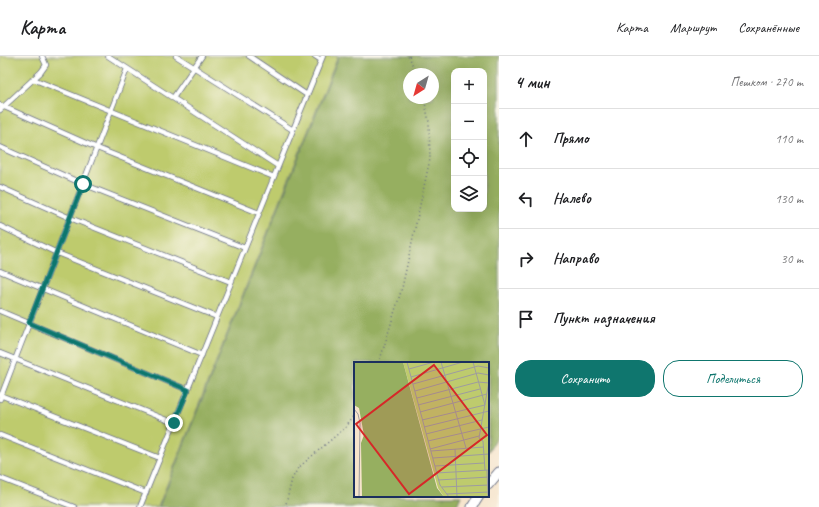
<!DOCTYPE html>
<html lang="ru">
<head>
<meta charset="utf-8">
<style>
	body { margin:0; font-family:Caveat,sans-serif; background:#f2f2f2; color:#202124 }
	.controls { position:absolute; right:12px; top:12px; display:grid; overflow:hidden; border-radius:8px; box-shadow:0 4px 16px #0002 }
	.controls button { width:36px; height:36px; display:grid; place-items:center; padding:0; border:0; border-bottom:1px solid #e0e0e0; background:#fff; color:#202124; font:20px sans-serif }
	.compass { position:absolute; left:403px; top:12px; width:36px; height:36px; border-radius:50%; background:#fff; box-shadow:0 4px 16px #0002; rotate:217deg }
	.stop { position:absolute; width:12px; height:12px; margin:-9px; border:3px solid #0f766e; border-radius:50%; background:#fff }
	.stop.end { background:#0f766e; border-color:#fff; box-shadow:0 1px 4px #0008 }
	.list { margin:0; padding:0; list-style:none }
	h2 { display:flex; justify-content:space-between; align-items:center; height:52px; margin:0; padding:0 16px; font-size:17px }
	h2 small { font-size:13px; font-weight:400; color:#757577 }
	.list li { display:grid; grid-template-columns:26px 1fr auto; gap:12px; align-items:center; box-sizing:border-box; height:60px; padding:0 16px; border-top:1px solid #e0e0e0 }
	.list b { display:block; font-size:15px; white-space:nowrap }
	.list em { font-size:13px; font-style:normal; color:#757577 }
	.actions { display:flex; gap:8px; padding:12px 16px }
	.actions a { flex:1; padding:9px 0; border:1px solid #0f766e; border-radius:16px; text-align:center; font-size:14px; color:#0f766e }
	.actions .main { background:#0f766e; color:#fff }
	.icon { flex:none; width:22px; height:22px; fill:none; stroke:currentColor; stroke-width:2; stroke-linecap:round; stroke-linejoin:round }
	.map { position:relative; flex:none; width:499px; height:451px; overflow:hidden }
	header { display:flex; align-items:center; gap:24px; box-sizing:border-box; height:56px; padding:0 20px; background:#fff; border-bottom:1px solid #e0e0e0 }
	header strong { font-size:19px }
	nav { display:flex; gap:22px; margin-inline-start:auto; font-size:14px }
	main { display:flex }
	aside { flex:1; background:#fff }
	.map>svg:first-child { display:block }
	.green { fill:#becb6d; stroke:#6c7d66 }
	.forest { fill:#96af60; stroke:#586f5f; fill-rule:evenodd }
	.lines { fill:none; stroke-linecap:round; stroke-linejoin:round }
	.lane-casing { stroke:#686e84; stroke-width:6 }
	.street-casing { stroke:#686e84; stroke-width:11 }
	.path { stroke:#686e84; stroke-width:1.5; stroke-dasharray:1 3; stroke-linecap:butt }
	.lane { stroke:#fff; stroke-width:4.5 }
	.street { stroke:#fff; stroke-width:9 }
	.route { stroke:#0f766e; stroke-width:5 }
	.inset-road { fill:none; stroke:#9e9ca0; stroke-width:1 }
	.view { fill:#d62828; fill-opacity:0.15; stroke:#d62828; stroke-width:2 }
	.inset-edge { fill:none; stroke:#1b2f5e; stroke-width:2 }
</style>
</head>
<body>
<header>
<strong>Карта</strong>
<nav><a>Карта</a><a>Маршрут</a><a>Сохранённые</a></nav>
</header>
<main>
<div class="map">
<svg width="499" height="451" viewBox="0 0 499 451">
	<rect width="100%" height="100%" fill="#fbf7ec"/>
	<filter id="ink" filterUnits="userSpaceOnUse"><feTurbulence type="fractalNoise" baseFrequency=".025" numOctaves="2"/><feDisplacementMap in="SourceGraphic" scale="8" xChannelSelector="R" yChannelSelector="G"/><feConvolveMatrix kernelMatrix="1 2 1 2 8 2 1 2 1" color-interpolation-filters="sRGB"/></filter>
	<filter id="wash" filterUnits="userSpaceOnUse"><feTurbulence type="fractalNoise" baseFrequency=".012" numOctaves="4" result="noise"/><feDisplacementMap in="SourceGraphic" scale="16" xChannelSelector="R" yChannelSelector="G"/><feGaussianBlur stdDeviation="0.9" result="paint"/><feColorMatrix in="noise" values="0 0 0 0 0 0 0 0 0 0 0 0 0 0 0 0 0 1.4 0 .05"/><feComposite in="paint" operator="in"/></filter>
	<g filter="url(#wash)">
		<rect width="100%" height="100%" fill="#f6e4cc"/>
		<!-- green -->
		<path class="green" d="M0,0H338L158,451H0Z"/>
		<!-- forest -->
		<path class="forest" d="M339,0H499V378L488,396V307H355V440H461L456,451H159ZM454,15H484V153H454ZM409,18H433V42H409Z"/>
	</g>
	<g filter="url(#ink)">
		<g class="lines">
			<!-- lane casing -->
			<g class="lane-casing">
				<path id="lane" d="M108,0L278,110
					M176,0L293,74
					M249,0L307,39
					M315,0L321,4
					M33,23L274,121
					M173,42L202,0
					M0,49L97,92L259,157
					M0,54L41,16L46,9L42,0
					M0,91L83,128L245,192
					M0,131L70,162L231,226
					M0,170L57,197L217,261
					M0,215L202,299
					M0,255L188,334
					M0,297L174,367
					M0,339L160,402
					M0,343L127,13
					M0,379L146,437
					M0,422L74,451
					M140,451L323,0"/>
			</g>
			<!-- street casing -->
			<g class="street-casing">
				<path id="street" d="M488,429L499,416
					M472,451L479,440"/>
			</g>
			<!-- path -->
			<path class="path" d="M409,0L416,18
				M379,307L402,232L430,103L429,66L424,42
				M287,451L286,448L292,423L298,412L346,371L355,359"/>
			<!-- lane -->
			<use href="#lane" class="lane"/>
			<!-- street -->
			<use href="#street" class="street"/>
		</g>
	</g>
	<g class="lines" filter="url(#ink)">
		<!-- route -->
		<path class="route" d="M83,128L29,267L188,334L174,367"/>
	</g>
	<!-- overview -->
	<g transform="translate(354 306)">
		<rect width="135" height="135" fill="#f6e4cc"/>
		<path d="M49,0H135V135H90L84,126Z" fill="#becb6d"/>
		<path d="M0,0H49L83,126L90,135H8L7,81L10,73L5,46L0,43Z" fill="#96af60"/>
		<path class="inset-road" d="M53,0L86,123L95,135M87,0L112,86M55,7L80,0M57,15L109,0M59,22L124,4L135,6M61,29L124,11L135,13M63,36L124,20L135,21M64,43L126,27M0,47L4,52L6,61L5,135M66,50L133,32M68,58L131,43L119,0M70,65L135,49M72,72L128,58M74,79L135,65M76,87L125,74M101,87L103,135M77,89L130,85M79,96L135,92M81,104L130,101M131,108L129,79L125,76L135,19M133,108L134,135M82,111L135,108M84,118L135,115M88,125L135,123M93,132L135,130"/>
		<path class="view" d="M80,3L133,73L55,132L2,62Z"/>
		<rect width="135" height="135" class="inset-edge"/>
	</g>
</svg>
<div class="controls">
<button>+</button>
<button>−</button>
<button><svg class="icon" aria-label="locate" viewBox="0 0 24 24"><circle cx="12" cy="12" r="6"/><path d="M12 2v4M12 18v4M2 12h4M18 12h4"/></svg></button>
<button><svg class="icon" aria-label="layers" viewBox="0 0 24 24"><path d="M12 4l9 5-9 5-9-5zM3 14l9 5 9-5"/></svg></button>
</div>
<svg class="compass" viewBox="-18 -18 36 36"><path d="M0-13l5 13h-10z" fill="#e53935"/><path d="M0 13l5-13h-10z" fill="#757577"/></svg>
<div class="stop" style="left:83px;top:128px"></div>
<div class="stop end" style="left:174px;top:367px"></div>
</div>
<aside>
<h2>4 мин<small>Пешком · 270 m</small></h2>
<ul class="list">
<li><svg class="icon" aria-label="ahead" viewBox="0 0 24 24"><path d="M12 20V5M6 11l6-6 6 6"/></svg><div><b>Прямо</b></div><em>110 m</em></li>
<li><svg class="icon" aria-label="left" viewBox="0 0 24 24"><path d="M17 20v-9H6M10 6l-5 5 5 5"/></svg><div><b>Налево</b></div><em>130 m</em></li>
<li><svg class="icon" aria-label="right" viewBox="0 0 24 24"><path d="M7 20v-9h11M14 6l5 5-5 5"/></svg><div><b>Направо</b></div><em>30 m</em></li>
<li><svg class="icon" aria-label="arrive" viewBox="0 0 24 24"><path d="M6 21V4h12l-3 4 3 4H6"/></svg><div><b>Пункт назначения</b></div></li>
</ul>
<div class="actions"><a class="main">Сохранить</a><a>Поделиться</a></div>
</aside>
</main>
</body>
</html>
